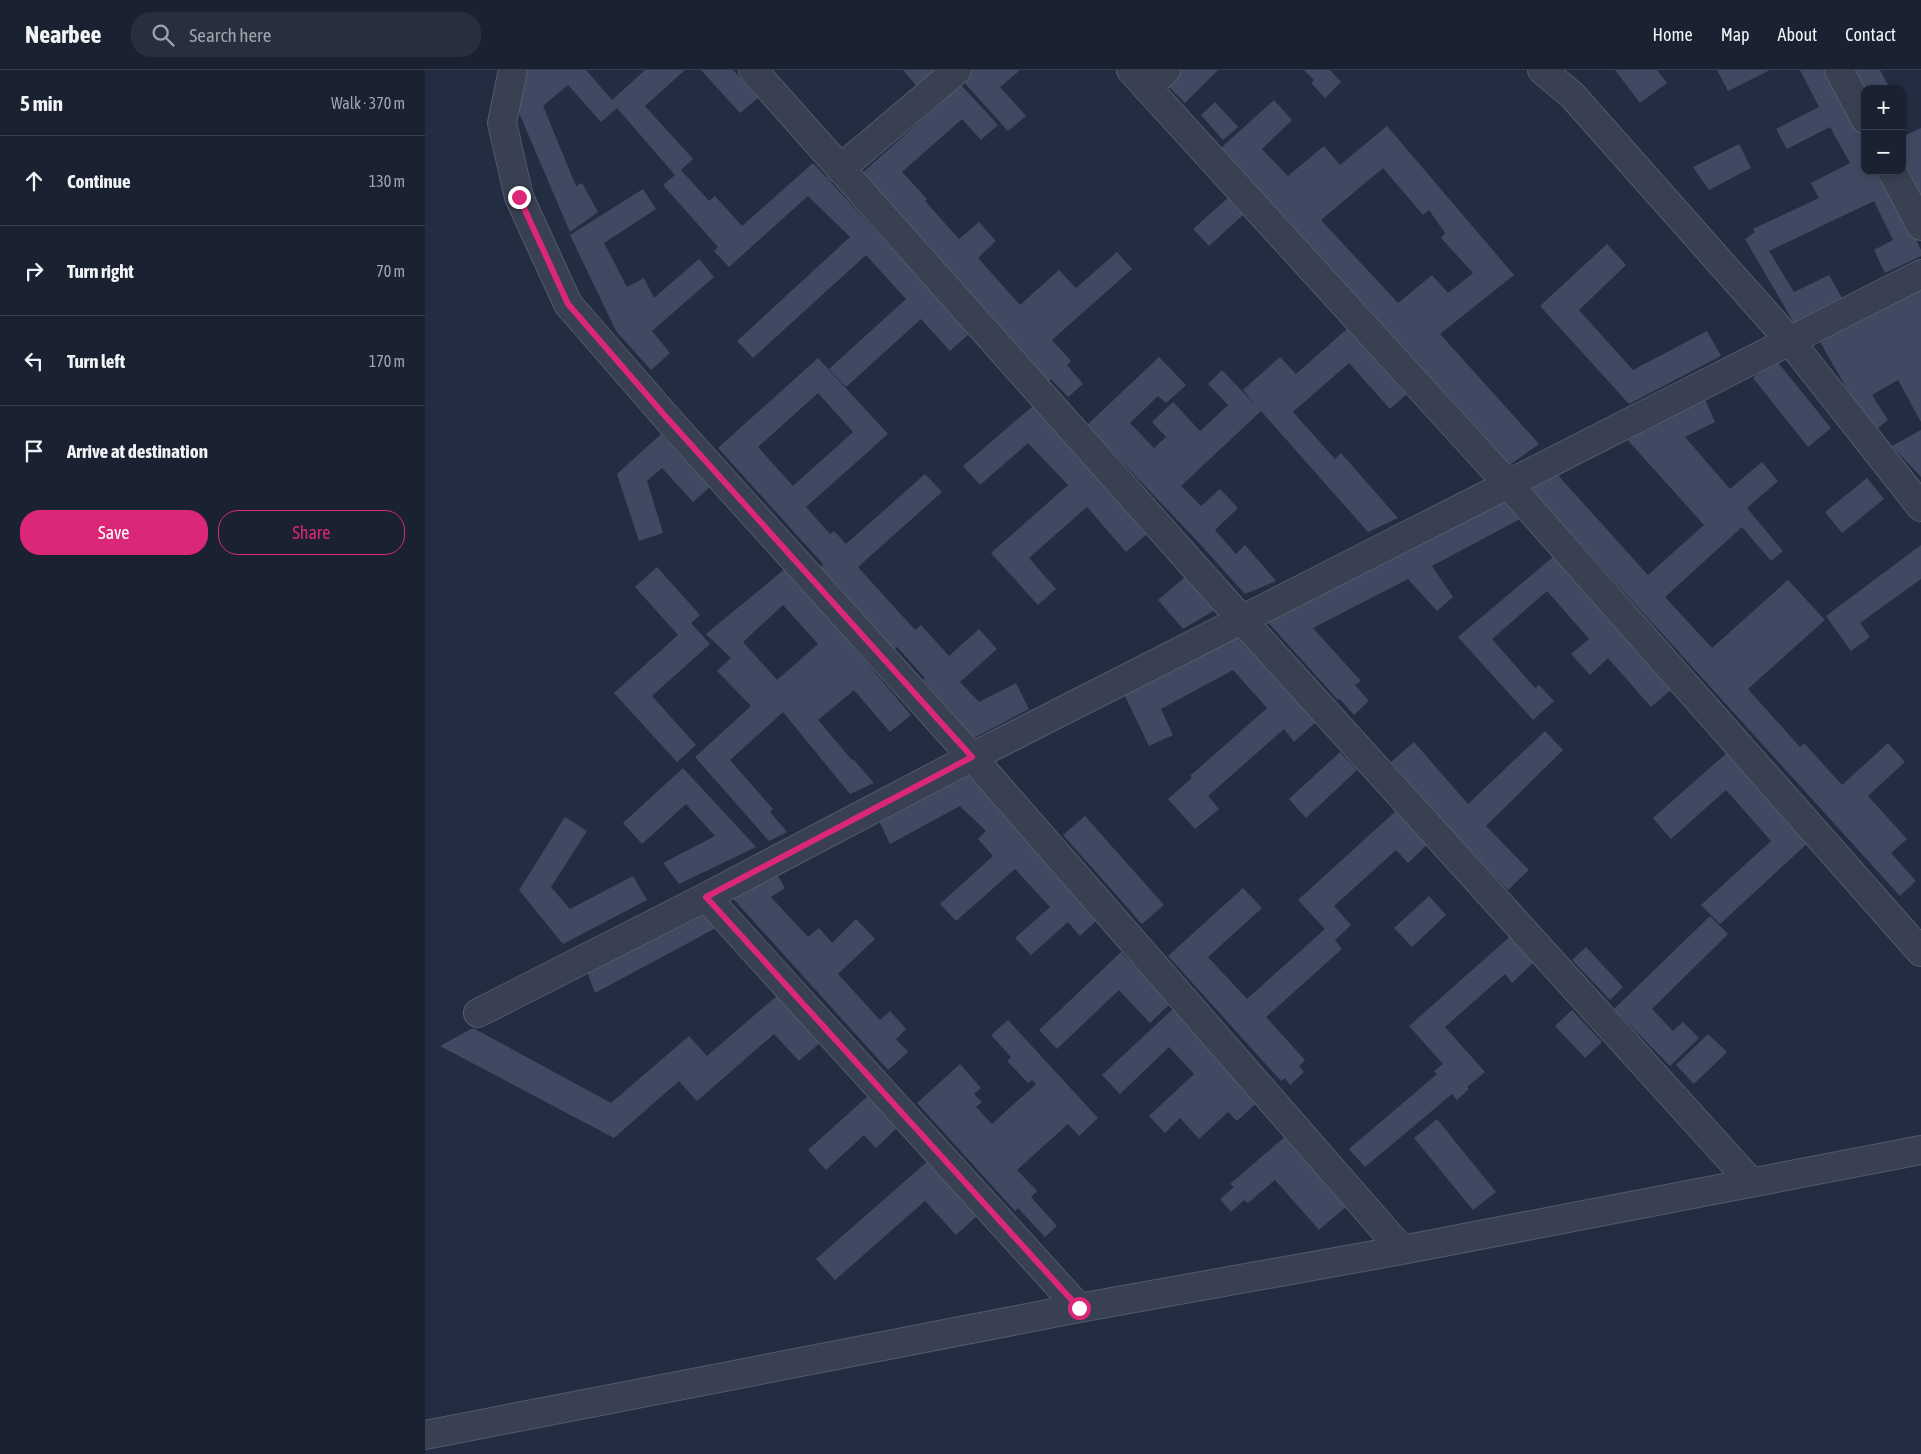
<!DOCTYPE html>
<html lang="en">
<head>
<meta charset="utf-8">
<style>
	body { margin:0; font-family:"Asap Condensed",sans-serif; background:#272f3e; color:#f1f3f6 }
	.controls { position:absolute; right:15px; top:15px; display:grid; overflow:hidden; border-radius:10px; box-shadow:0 2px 8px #0003 }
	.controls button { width:45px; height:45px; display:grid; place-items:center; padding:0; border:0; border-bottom:1px solid #383f4d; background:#1a2232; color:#f1f3f6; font:25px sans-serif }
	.stop { position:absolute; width:15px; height:15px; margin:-11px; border:4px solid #db2777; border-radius:50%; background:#fff }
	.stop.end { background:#db2777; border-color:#fff; box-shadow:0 1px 5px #0008 }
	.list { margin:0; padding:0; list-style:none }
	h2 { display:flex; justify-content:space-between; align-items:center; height:65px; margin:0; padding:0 20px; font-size:21px }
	h2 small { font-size:16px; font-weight:400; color:#9fa4ac }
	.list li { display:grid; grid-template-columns:32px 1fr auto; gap:15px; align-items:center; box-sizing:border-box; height:90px; padding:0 20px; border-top:1px solid #383f4d }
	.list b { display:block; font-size:19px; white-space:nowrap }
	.list em { font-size:16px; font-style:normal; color:#9fa4ac }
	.actions { display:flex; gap:10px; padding:15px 20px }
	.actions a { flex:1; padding:11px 0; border:1px solid #db2777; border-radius:20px; text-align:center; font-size:18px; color:#db2777 }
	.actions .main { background:#db2777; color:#fff }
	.icon { flex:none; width:28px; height:28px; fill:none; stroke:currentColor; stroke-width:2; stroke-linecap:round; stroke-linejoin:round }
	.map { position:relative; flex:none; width:1496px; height:1384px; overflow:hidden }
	header { display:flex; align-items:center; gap:30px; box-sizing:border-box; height:70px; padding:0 25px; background:#1a2232; border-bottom:1px solid #383f4d }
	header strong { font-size:24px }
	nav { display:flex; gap:28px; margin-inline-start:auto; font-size:18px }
	.search { width:350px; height:45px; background:#272f3e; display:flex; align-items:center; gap:12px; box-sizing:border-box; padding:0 18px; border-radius:20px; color:#9fa4ac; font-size:19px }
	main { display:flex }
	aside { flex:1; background:#1a2232 }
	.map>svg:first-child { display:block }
	.building { fill:#3f4a62; fill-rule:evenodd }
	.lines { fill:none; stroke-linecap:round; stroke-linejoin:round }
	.minor-casing { stroke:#525b6c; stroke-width:30 }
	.minor { stroke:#384052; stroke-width:28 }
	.route { stroke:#db2777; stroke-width:6 }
</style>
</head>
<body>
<header>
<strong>Nearbee</strong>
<div class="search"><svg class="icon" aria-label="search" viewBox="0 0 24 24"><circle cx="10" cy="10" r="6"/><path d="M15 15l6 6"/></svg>Search here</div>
<nav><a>Home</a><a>Map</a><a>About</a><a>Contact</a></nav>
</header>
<main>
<aside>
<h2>5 min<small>Walk · 370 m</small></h2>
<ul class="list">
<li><svg class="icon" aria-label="ahead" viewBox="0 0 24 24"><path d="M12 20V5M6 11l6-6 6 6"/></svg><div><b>Continue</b></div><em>130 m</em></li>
<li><svg class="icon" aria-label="right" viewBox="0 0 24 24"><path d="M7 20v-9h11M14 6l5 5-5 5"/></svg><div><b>Turn right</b></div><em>70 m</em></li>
<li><svg class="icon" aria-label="left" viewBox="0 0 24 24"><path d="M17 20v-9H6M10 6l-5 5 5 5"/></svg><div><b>Turn left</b></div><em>170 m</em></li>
<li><svg class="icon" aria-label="arrive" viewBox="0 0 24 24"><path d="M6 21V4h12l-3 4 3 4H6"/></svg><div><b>Arrive at destination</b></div></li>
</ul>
<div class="actions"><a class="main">Save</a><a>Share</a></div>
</aside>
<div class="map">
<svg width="1496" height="1384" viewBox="0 0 1496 1384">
	<rect width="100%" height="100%" fill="#232d42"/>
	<!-- building -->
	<path class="building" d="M97,0H161L187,30L220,0H260L220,36L268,89L256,100L284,131L290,126L317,156L388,93L545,263L525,281L496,249L421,317L404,299L481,229L441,185L328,288L312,271L425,167L383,126L304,197L289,181L293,177L238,115L250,105L192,38L176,52L143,15L118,36L151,116L157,113L173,142L145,162L86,24Z
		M276,0H308L333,28L315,43Z
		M478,0H513L493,18Z
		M548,0H595L575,17L601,46L583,61L537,10Z
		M753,0H793L760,33L740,13Z
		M879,0H905L916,12L900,28L886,13L889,10Z
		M1190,0H1232L1242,13L1215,33Z
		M1292,0H1345L1303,21Z
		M1375,0H1405L1440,69V101H1458L1496,180V186L1460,203L1449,180L1468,170L1449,131L1344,181L1369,222L1404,205L1417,228L1369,253L1320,169L1330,162L1328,159L1394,128L1386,113L1425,93L1405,57L1362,79L1351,59L1394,37Z
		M1424,0H1455L1465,19H1440V31Z
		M536,15L573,55L556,70L537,49L477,102L502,129L500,131L534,169L554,152L571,171L553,188L595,235L634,200L651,218L692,182L707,199L627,270L646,291L642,295L658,314L643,327L626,309L622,313L436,104Z
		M849,30L867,50L837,79L863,106L899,76L915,95L962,56L1089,205L1015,264L1114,374L1083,396L796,78ZM958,98L998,145L1004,140L1020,163L1016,168L1048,203L1023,223L1007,205L973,233L896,150Z
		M790,32L813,57L798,70L776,45Z
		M1496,58V137L1477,100V67Z
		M1314,74L1326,98L1284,120L1268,97Z
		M218,119L231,139L179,173L202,217L219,208L229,228L274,189L289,207L227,261L245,283L226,300L191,261L145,165Z
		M804,127L819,144L784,176L768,159Z
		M1182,174L1201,195L1154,240L1208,300L1282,261L1296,286L1204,334L1115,236Z
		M1496,213V352L1473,310L1447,325L1463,350L1447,363L1394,270Z
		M924,257L983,323L965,339L924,293L868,342L910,389L916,383L973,448L943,462L836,341L756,416L776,436L795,419L813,438L790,460L811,484L820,475L851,511L820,524L775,474L662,355L734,287L761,315L741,333L733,326L705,353L729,378L741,367L727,352L748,332L775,361L803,335L783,314L797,300L832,337L818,320L855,287L871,304Z
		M393,288L463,364L381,437L405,464L409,461L421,474L500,404L517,422L433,497L490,560L496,555L524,586L554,559L572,579L535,612L554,632L591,613L604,639L549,668L498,610L500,608L472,577L469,579L395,497L398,494L293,378ZM393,323L428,362L368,416L333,377Z
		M1351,290L1406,358L1383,377L1328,308Z
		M1279,327L1290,352L1260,367L1305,419L1337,392L1353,411L1322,438L1358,481L1346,491L1317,457L1240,527L1287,578L1363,510L1400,550L1323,619L1375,677L1379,673L1417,715L1463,673L1480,692L1443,726L1482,769L1466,783L1491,811L1475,826L1103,416L1130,402L1223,505L1279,455L1199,366Z
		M608,336L722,464L701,482L662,437L604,488L631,519L613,535L566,483L643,415L603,373L555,415L538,396Z
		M1496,360V407L1467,376Z
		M236,364L285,417L268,432L237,398L222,411L238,463L214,471L192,404Z
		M1442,408L1459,429L1417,463L1400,442Z
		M1074,426L1095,449L1007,496L1028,527L1012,541L983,509L888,558L936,611L930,615L944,631L929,645L915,629L913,630L839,548Z
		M1496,475V509L1435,553L1445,567L1426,581L1401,546Z
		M1128,487L1247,619L1226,637L1183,588L1165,605L1146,584L1164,569L1122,521L1067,569L1110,618L1114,615L1129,631L1108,650L1033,567Z
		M232,497L275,545L266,553L285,574L227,626L271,675L252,692L189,623L253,565L210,517Z
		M361,498L486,645L465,662L429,620L393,650L427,690L428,689L449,713L425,724L358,642L305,690L348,739L345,742L362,762L344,771L270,687L326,636L292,601L306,588L281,564ZM358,535L393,574L352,610L318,572Z
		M760,507L790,540L758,559L733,530Z
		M814,564L891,652L869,672L859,659L783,726L794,739L770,759L743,729L767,708L765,706L842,638L808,600L736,639L748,665L724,676L699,624Z
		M1120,661L1138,680L1061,756L1104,800L1083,820L1021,757L966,692L989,672L1043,734Z
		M1304,681L1384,772L1295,854L1276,835L1346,771L1301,720L1246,769L1228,748Z
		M915,682L932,700L881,748L864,729Z
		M258,698L331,777L254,814L238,793L290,766L261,734L217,774L198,753Z
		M544,703L673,849L655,866L643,852L606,885L590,868L625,837L590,799L531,851L515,834L568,786L553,769L561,761L535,736L465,774L453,749Z
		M974,738L1005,772L983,793L971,780L909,836L926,855L910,870L917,879L841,947L880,990L874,996L879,1002L865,1015L860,1008L856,1011L743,886L818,818L837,838L783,887L822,929L900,859L873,830Z
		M660,746L739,835L717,854L638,765Z
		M140,747L162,761L126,817L145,839L208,806L222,830L138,874L94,820Z
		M349,799L360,818L346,827L383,867L394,858L407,873L431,849L450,869L413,904L455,950L465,941L481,959L471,969L483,982L463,1000L304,824Z
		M1004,826L1021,845L987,877L969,858Z
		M272,836L291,858L170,923L160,896Z
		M1285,846L1303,864L1227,939L1248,961L1258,952L1274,968L1245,996L1189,939Z
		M1088,864L1111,890L1087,913L1080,904L1020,957L1060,1002L1042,1017L1044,1019L1032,1030L1027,1024L940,1097L924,1079L1012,1004L1009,1001L1018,994L984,956Z
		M1161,877L1198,917L1185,930L1147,890Z
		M696,882L745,934L725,953L694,920L632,979L614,960Z
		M354,924L396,972L374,991L349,964L272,1031L254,1011L189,1068L15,976L48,958L186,1033L264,966L282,986Z
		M749,938L834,1031L812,1051L803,1042L774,1069L755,1048L740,1063L724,1046L769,1004L744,977L695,1024L677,1005Z
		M1147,940L1177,972L1160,988L1130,956Z
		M583,950L673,1048L654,1066L643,1054L592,1100L612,1121L606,1127L632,1156L620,1167L593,1138L590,1141L492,1033L535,994L556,1018L549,1024L557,1032L551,1037L567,1054L611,1014L607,1010L603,1013L582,991L586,987L566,965Z
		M1283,964L1302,982L1269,1014L1251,995Z
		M445,1024L474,1056L451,1078L439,1065L401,1100L383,1080Z
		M1012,1049L1071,1122L1048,1140L989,1068Z
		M863,1064L924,1134L894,1160L850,1110L823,1133L819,1130L806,1142L795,1129L809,1117L805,1114Z
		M504,1090L553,1145L531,1165L500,1131L410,1210L391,1189Z"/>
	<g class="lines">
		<!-- minor casing -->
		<g class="minor-casing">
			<path id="minor" d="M88,0L77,53L94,127L143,234L241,347L547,687L977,1180
				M328,0L817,550L1325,1111
				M706,0L1082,413L1496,882
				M1117,0L1147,25L1365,271L1496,437
				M1414,0L1440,49
				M722,18L741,0
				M415,99L532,0
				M1467,101L1496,156
				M281,827L654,1238
				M53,943L281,827L547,687L1496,204
				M0,1365L654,1238L977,1180L1496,1080"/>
		</g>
		<!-- minor -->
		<use href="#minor" class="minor"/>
	</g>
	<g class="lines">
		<!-- route -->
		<path class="route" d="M94,127L143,234L241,347L547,687L281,827L654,1238"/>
	</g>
</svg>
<div class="controls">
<button>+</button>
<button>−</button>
</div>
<div class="stop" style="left:654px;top:1238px"></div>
<div class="stop end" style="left:94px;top:127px"></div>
</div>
</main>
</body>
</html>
